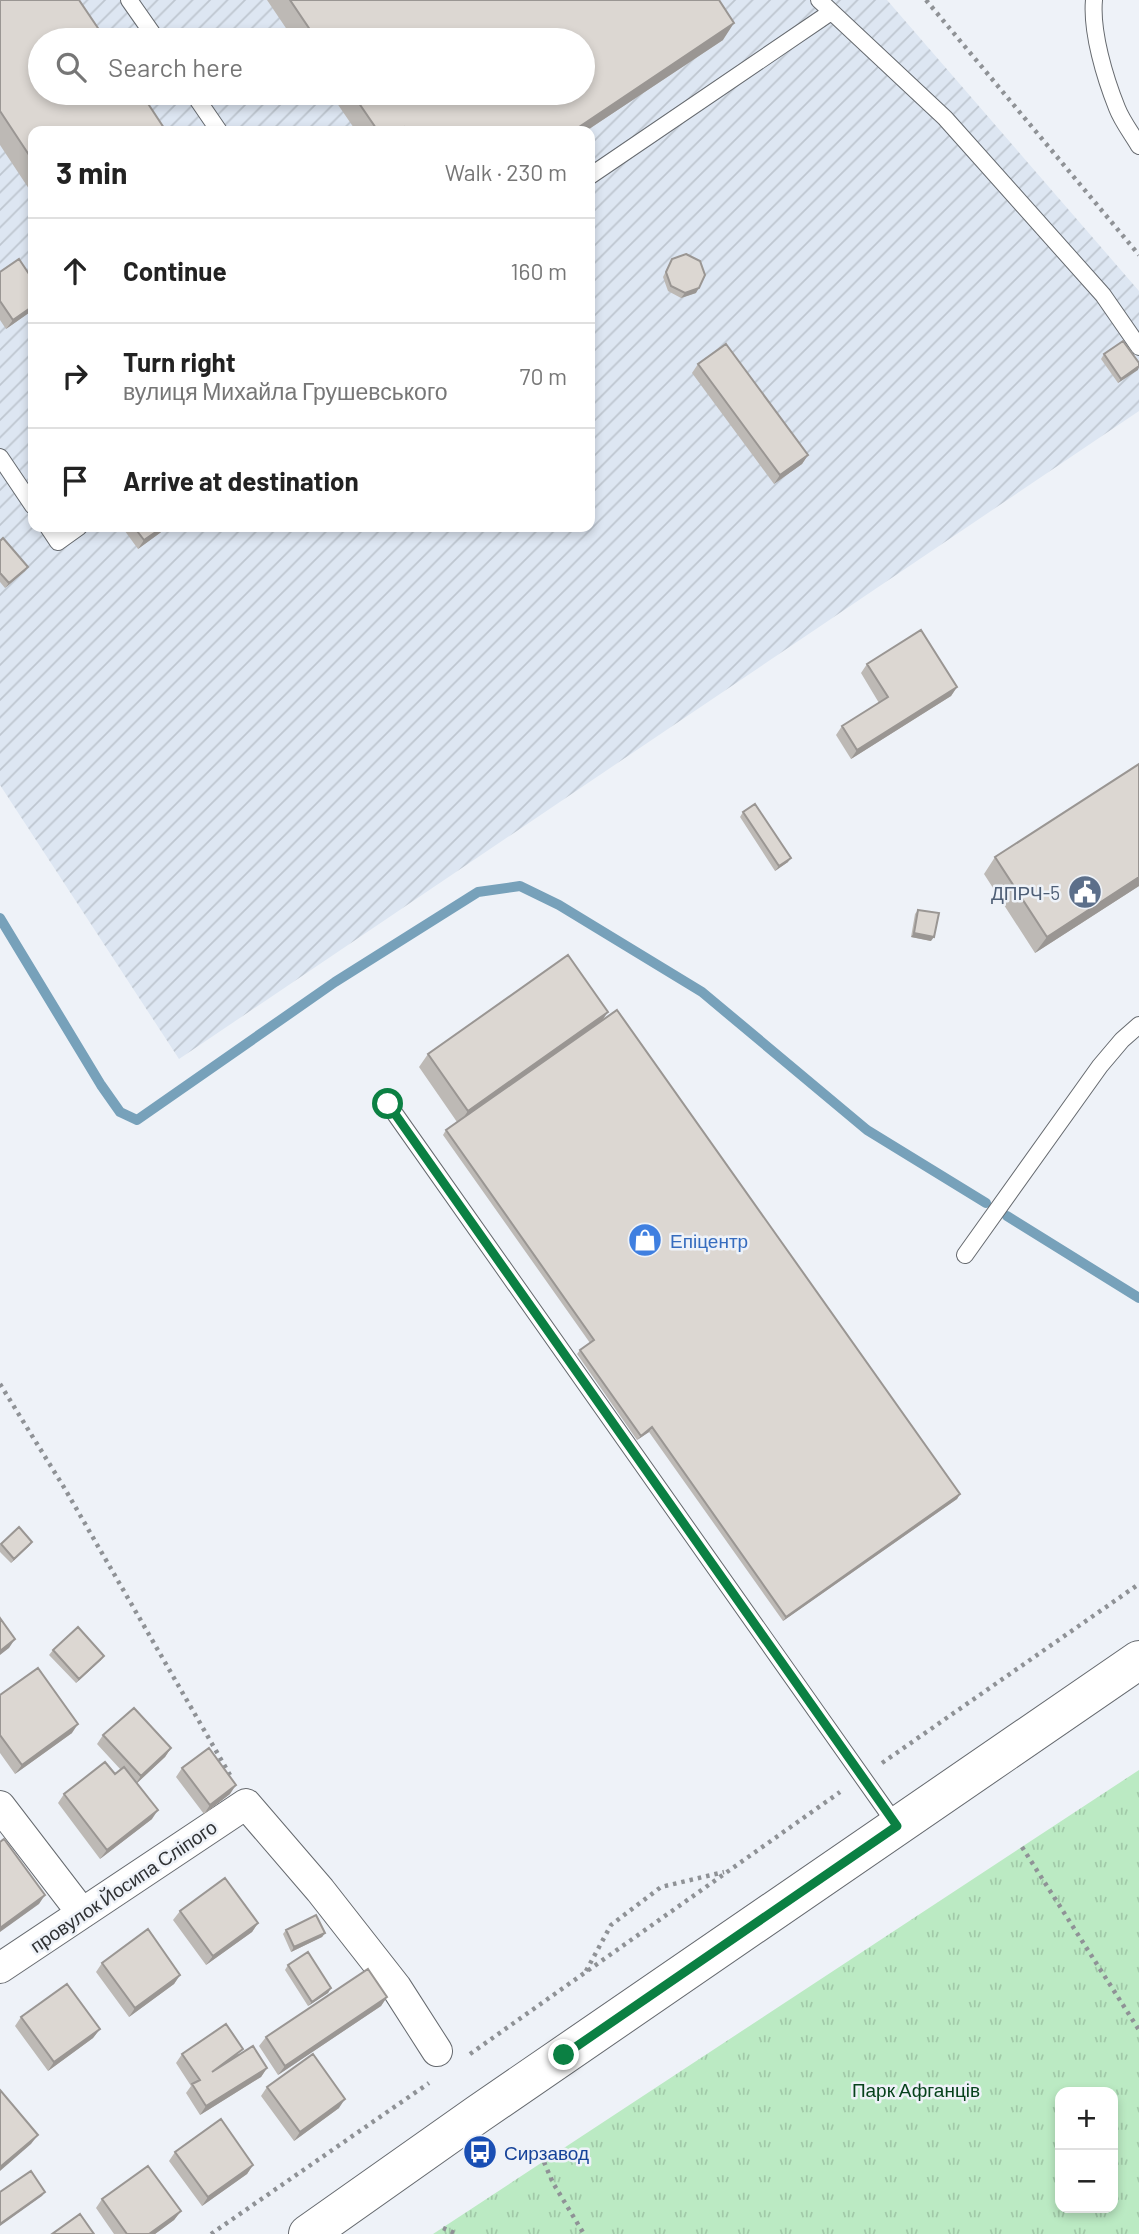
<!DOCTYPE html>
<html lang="en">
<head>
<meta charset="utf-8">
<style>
	body { margin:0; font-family:Barlow,sans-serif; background:#f2f2f2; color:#222 }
	.controls { position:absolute; right:21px; bottom:21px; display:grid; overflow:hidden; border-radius:14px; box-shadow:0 4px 10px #0003 }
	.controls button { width:63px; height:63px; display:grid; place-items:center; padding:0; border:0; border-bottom:2px solid #e0e0e0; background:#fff; color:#222; font:35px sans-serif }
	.stop { position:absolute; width:21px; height:21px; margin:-16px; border:5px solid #0b8043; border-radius:50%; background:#fff }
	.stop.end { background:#0b8043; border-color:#fff; box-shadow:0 2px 7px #0008 }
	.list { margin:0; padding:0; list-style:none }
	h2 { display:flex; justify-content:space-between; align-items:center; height:91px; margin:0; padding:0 28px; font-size:30px }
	h2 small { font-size:23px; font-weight:400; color:#767676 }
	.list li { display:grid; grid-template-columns:46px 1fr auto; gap:21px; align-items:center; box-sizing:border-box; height:105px; padding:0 28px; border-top:2px solid #e0e0e0 }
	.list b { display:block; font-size:26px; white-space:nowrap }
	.list p { margin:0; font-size:23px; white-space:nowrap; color:#767676 }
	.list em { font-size:23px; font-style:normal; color:#767676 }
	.icon { flex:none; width:38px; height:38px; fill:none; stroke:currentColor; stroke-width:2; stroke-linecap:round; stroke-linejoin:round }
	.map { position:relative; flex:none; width:1139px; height:2234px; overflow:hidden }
	.search { position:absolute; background:#fff; box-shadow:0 4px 10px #0003; left:28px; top:28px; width:567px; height:77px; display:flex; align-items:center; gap:18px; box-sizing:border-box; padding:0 24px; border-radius:38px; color:#767676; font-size:26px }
	.panel { position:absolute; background:#fff; box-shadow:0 4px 10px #0003; left:28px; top:126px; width:567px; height:406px; border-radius:14px }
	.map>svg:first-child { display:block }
	.industrial { fill:url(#industrial-furrows); fill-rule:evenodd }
	.park { fill:url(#park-tufts); fill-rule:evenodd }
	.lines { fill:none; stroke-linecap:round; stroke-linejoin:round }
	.stream { stroke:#77a1ba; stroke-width:10 }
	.lane-casing { stroke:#666a6f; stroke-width:18 }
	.street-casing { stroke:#666a6f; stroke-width:32 }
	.secondary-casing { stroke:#666a6f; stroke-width:40 }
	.path { stroke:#8f9296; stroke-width:4.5; stroke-dasharray:3.5 5; stroke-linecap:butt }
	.lane { stroke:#fff; stroke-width:16 }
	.street { stroke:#fff; stroke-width:30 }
	.secondary { stroke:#fff; stroke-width:38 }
	.wall { fill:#bdb9b5 }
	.shaded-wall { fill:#9a9693 }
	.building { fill:#dcd7d2; stroke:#9a9693; stroke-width:2 }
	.route { stroke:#0b8043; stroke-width:9 }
	.labels { text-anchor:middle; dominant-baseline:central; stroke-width:5; stroke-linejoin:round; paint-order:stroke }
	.service-label { font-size:19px; fill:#4e5e75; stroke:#eef2f8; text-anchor:end }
	.shop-label { font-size:19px; fill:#366cbe; stroke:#eef2f8; text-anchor:start }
	.street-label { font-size:19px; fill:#303234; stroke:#eef2f8 }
	.park-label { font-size:19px; fill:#07421c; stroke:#eef2f8 }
	.transit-label { font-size:19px; fill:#164399; stroke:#eef2f8; text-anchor:start }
</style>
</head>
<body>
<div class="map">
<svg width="1139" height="2234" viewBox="0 0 1139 2234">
	<defs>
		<pattern id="industrial-furrows" width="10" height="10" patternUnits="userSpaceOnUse" patternTransform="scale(1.75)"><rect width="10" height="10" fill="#dde6f2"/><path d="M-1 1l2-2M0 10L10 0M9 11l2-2" fill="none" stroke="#bec6d0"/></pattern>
		<pattern id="park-tufts" width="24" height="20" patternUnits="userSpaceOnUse" patternTransform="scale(1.75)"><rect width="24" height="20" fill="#bbeac3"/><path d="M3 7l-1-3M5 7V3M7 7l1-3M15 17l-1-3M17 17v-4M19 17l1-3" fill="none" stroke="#a1c9a8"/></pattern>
	</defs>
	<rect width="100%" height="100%" fill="#eef2f8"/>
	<!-- industrial -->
	<path class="industrial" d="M0,0H887L1139,291V411L179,1059L0,785ZM40,40H583V93H40ZM33,131H590V527H33Z"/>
	<!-- park -->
	<path class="park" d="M1139,1770V2234H433ZM1060,2092H1113V2208H1060Z"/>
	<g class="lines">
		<!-- stream -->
		<path class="stream" d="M0,918L101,1085L120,1112L137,1120L335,982L478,892L520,886L559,905L702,992L867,1130L986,1203
			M1007,1216L1139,1298"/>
		<!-- lane casing -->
		<g class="lane-casing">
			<path id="lane" d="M129,0L157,40
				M819,0L945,118L1103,295L1139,347
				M1094,0C1091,32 1105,78 1117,108C1122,121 1132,134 1139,146
				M193,93L219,131
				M590,176L831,12
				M0,457L33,506
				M48,527L58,542L79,527
				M388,1104L897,1826
				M965,1255L1100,1066L1122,1040L1139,1025"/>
		</g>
		<!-- street casing -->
		<g class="street-casing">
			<path id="street" d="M0,1806L82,1913
				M0,1968L246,1804L320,1890L396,1987L437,2051"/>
		</g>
		<!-- secondary casing -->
		<g class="secondary-casing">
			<path id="secondary" d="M308,2234L478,2114L1139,1660"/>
		</g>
		<!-- path -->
		<path class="path" d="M926,0L1139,255
			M0,1384L65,1489L230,1775
			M882,1763L1139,1584
			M1022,1847L1139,2030
			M586,1971L611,1925L661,1887L724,1872
			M470,2054L840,1792
			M544,2162L553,2183L584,2234
			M443,2228L457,2234
			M211,2234L429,2083"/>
		<!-- lane -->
		<use href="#lane" class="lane"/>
		<!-- street -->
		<use href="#street" class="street"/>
		<!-- secondary -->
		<use href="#secondary" class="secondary"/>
	</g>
	<!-- wall -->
	<path class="wall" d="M0,0L33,131V195L0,145Z
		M267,0H719L723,40L586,131H356L330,93H583V40H294Z
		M672,259L696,293L681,298L668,291L663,277Z
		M0,272L33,310L6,329L0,320Z
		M1104,354L1139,363V368L1118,383L1101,359Z
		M698,364L808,455L802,464L774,484L692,373Z
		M122,527H168L138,549Z
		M0,541L28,567L25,571L5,588L0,582Z
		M867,664L957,687L951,696L851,759L836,735L842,726L879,703L861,673Z
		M1139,764V886L1035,953L984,874L995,857Z
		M743,812L788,862L775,871L740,817Z
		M918,910L931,941L911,937L915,914Z
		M602,1020L960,1494L957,1499L783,1621L649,1432L637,1440L577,1354L580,1350L590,1343L443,1135L446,1130L457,1122L419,1067L428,1054Z
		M19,1527L32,1542L29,1546L11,1563L0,1552V1545Z
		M53,1650L101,1660L76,1683L49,1655Z
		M0,1695L72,1733L15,1774L0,1753Z
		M103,1735L171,1748L165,1757L137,1783L152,1819L100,1859L58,1803L64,1794L115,1774L121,1770L97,1744Z
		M182,1768L230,1794L204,1814L176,1777Z
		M180,1911L258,1923L252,1932L206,1965L173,1920Z
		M286,1930L325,1933L322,1937L291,1952L283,1934Z
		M102,1963L180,1975L174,1984L129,2017L96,1972Z
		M288,1965L331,1988L328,1993L308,2006L285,1970Z
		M387,1997L381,2006L278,2075L259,2046L266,2037Z
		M21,2017L100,2029L93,2038L48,2071L15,2026Z
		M182,2054H240L267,2068L261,2077L200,2115L186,2093L191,2086L176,2063Z
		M267,2087L339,2108L294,2141L261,2096Z
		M175,2152L253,2165L247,2174L202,2206L169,2161Z
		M102,2199L181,2211L174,2220L155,2234H114L96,2208Z"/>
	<!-- shaded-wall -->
	<path class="shaded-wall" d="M734,23L723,40L586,131H573Z
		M699,288L696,293L681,298L685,293Z
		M33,306V310L6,329L13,320Z
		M1139,366L1138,370L1118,383L1121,379Z
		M808,455L802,464L774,484L780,475Z
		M163,527H168L138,549L144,540Z
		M28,567L25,571L5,588L9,583Z
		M957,687L951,696L851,759L857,750Z
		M791,858L788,862L775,871L779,866Z
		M1139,877V886L1035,953L1047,937Z
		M914,933L934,937L931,941L911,937Z
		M608,1012L599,1025L459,1124L468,1111Z
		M652,1427L649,1432L637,1440L641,1436Z
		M960,1494L957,1499L783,1621L786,1617Z
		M32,1542L29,1546L11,1563L14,1559Z
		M15,1639L9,1648L0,1655V1651Z
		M104,1656L101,1660L76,1683L79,1679Z
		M78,1724L72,1733L15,1774L22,1765Z
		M171,1748L165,1757L135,1785L141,1776Z
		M236,1785L230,1794L204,1814L210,1805Z
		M158,1810L152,1819L100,1859L107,1850Z
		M45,1895L39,1904L0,1932V1928Z
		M258,1923L252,1932L206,1965L213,1956Z
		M325,1933L322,1937L291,1952L294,1947Z
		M180,1975L174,1984L129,2017L135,2008Z
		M331,1988L328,1993L308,2006L312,2002Z
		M387,1997L381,2006L278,2075L285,2066Z
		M100,2029L93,2038L48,2071L54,2062Z
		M267,2068L261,2077L200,2115L206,2106Z
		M345,2099L339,2108L294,2141L300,2132Z
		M38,2135L31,2144L0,2171V2167Z
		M253,2165L247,2174L202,2206L208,2197Z
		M45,2192L42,2196L0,2226V2224Z
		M181,2211L174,2220L155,2234H149Z"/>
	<!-- building -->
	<path class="building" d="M0,0H79L106,40H40V93H141L166,131H33V161L0,111Z
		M290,0H719L734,23L573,131H407L404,127L398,131H378L352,93H583V40H317Z
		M686,254L700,261L705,275L699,288L685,293L671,286L666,272L672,259Z
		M19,259L33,280V306L13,320L0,301V272Z
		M1123,341L1139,363V366L1121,379L1104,354Z
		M726,344L808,455L780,475L698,364Z
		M134,527H163L144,540Z
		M3,538L28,567L9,583L0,573V541Z
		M921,630L957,687L857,750L842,726L888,697L867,664Z
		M1139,764V877L1047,937L995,857Z
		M755,804L791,858L779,866L743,812Z
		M918,910L939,913L934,937L914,933Z
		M568,955L608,1012L468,1111L428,1054Z
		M617,1010L960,1494L786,1617L652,1427L641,1436L580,1350L594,1340L446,1130Z
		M19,1527L32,1542L14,1559L1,1544Z
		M0,1618L15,1639L0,1651Z
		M78,1627L104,1656L79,1679L53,1650Z
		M38,1668L78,1724L22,1765L0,1735V1695Z
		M134,1708L171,1748L141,1776L103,1735Z
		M209,1748L236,1785L210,1805L182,1768Z
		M105,1762L115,1774L124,1767L158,1810L107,1850L64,1794Z
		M4,1839L45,1895L0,1928V1842Z
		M225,1878L258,1923L213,1956L180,1911Z
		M316,1915L325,1933L294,1947L286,1930Z
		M148,1929L180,1975L135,2008L102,1963Z
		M308,1952L331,1988L312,2002L288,1965Z
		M368,1969L387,1997L285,2066L266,2037Z
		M67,1984L100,2029L54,2062L21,2017Z
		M226,2024L243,2049L212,2072L253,2046L267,2068L206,2106L192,2084L200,2080L182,2054Z
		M313,2054L345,2099L300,2132L267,2087Z
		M0,2090L38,2135L0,2167Z
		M221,2119L253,2165L208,2197L175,2152Z
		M148,2166L181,2211L149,2234H127L102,2199Z
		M31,2171L45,2192L0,2224V2192Z
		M80,2214L94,2234H52Z"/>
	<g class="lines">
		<!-- route -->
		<path class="route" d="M388,1104L897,1826L564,2055"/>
	</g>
	<!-- icons -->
	<defs>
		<g id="civic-disc" transform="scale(1.75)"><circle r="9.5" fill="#5c6f8a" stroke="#eef2f8"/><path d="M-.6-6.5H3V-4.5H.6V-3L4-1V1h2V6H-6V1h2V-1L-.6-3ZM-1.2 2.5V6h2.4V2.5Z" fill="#fff"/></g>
		<g id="shop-disc" transform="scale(1.75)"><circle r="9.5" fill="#3f7fe0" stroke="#eef2f8"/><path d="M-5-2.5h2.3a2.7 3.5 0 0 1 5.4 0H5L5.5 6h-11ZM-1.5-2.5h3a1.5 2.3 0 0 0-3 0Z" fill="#fff"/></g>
		<g id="bus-disc" transform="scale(1.75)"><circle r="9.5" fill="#1a4fb4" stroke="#eef2f8"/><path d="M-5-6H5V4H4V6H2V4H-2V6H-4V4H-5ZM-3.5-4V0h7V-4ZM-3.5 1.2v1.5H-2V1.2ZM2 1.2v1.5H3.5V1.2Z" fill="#fff"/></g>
	</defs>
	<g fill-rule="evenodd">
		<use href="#civic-disc" x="1085" y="892"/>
		<use href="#shop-disc" x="645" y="1240"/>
		<use href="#bus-disc" x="480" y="2152"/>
	</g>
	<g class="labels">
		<!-- service labels -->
		<g class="service-label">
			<text x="1060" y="892">ДПРЧ-5</text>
		</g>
		<!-- shop labels -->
		<g class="shop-label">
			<text x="670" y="1240">Епіцентр</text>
		</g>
		<!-- street labels -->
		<g class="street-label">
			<text transform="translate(123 1886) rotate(-34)">провулок Йосипа Сліпого</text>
		</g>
		<!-- park labels -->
		<g class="park-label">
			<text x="916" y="2089">Парк Афганців</text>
		</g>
		<!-- transit labels -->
		<g class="transit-label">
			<text x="504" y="2152">Сирзавод</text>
		</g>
	</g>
</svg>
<div class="controls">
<button>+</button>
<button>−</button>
</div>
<div class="stop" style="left:388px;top:1104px"></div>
<div class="stop end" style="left:564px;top:2055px"></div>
<div class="search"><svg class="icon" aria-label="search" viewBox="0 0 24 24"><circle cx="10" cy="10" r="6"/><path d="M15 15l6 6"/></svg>Search here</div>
<section class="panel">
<h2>3 min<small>Walk · 230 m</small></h2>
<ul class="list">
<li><svg class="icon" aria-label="ahead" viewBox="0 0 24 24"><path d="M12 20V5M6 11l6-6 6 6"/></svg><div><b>Continue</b></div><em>160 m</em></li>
<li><svg class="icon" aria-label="right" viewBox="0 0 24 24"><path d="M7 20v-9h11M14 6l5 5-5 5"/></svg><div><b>Turn right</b><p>вулиця Михайла Грушевського</p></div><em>70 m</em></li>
<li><svg class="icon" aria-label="arrive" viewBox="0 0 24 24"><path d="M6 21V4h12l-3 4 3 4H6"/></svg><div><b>Arrive at destination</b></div></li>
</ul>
</section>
</div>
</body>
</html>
